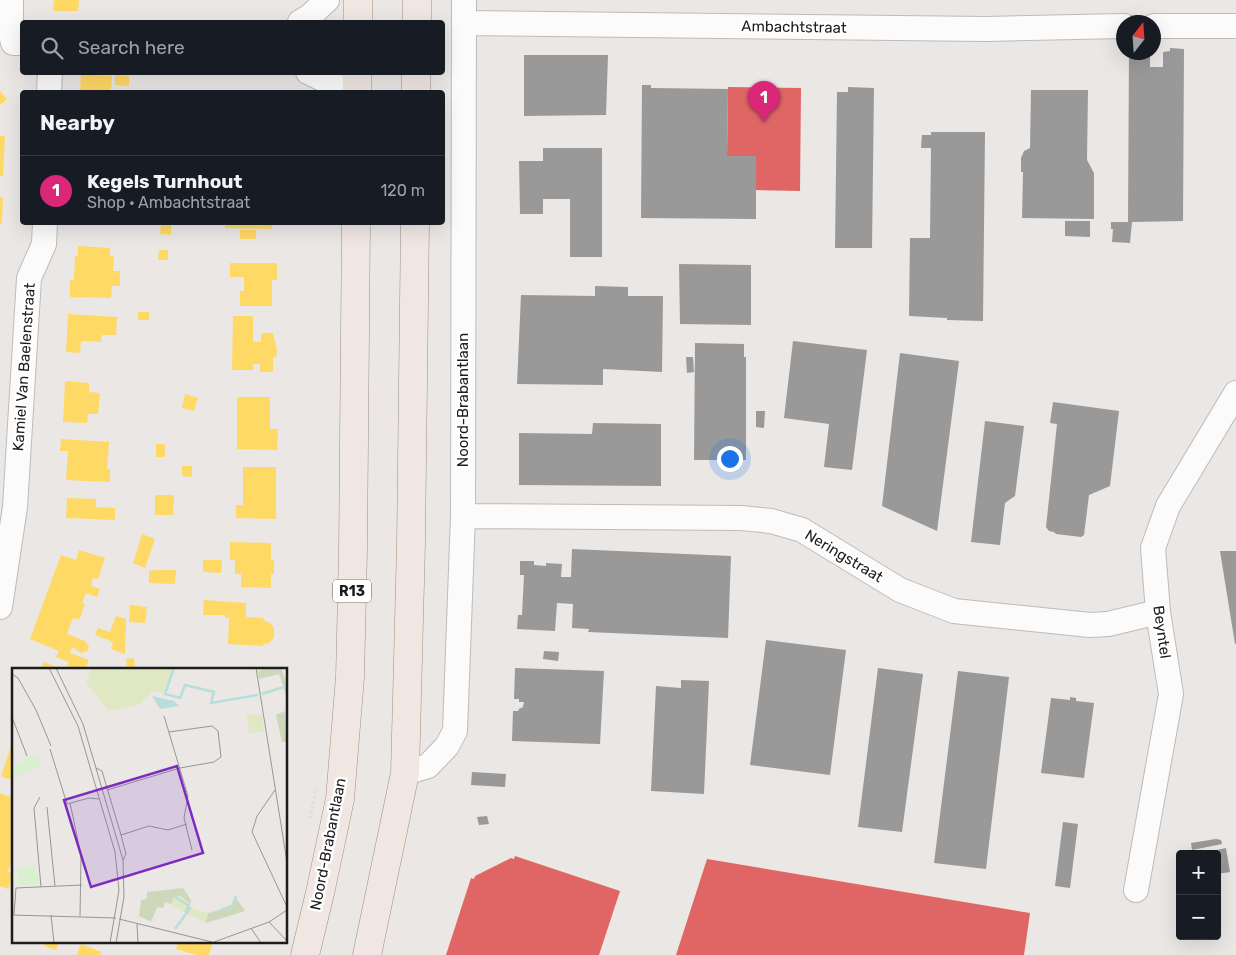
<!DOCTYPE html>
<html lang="en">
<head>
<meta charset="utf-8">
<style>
	body { margin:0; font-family:Rubik,sans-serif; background:#20242c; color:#f1f3f6 }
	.controls { position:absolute; right:15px; bottom:15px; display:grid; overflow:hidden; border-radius:5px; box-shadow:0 5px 20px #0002 }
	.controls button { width:45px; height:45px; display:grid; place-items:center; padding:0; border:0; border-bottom:1px solid #363941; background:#171b24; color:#f1f3f6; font:25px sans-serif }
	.compass { position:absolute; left:1116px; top:15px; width:45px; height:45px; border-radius:50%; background:#171b24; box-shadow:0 5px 20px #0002; rotate:17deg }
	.you { position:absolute; left:729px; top:458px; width:18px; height:18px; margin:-12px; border:4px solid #fff; border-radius:50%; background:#1a73e8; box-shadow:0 0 0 8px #1a73e833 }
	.badge { display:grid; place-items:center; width:32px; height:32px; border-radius:50%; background:#db2777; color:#fff; font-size:16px; font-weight:700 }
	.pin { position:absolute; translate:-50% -41px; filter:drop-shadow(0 1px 2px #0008) }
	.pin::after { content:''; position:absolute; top:26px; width:18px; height:15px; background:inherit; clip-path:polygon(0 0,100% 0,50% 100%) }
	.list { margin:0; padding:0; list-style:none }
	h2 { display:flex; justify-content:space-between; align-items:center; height:65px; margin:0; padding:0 20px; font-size:21px }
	h2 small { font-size:16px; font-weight:400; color:#9ea1a6 }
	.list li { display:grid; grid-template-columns:32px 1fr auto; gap:15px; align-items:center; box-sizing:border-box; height:70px; padding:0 20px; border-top:1px solid #363941 }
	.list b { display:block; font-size:19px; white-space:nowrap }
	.list p { margin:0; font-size:16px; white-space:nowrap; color:#9ea1a6 }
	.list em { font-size:16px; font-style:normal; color:#9ea1a6 }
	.icon { flex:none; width:28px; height:28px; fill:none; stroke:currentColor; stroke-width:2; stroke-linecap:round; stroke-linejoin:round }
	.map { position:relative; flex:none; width:1236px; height:955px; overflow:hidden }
	.search { position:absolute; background:#171b24; box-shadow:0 5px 20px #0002; left:20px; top:20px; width:425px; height:55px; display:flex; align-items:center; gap:12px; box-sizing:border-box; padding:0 18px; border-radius:5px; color:#9ea1a6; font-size:19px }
	.panel { position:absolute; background:#171b24; box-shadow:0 5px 20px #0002; left:20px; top:90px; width:425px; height:135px; border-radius:5px }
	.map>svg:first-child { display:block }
	.homes { fill:#ffd966 }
	.shops { fill:#e06666 }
	.industry { fill:#999 }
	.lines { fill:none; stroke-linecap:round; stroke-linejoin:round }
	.minor-casing { stroke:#bdbcbb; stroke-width:26 }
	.major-casing { stroke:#9f8e82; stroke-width:29 }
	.path { stroke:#e9d8db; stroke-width:3; stroke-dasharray:2.5 2.5; stroke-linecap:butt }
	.minor { stroke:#fcfbfb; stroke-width:24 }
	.major { stroke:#f0e7e3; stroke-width:28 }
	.labels { text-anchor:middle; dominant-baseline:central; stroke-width:5; stroke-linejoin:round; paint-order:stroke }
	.shield { fill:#fff; stroke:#606060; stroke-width:1 }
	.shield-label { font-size:14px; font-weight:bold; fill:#1c1c1c }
	.street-label { font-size:15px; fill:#1c1c1c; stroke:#fff }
	.inset-river { fill:none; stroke:#b8dedc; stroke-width:2.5 }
	.inset-road { fill:none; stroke:#989695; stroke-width:1 }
	.view { fill:#7b2cbf; fill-opacity:0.15; stroke:#7b2cbf; stroke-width:2.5 }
	.inset-edge { fill:none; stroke:#1c1c1c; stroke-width:2.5 }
</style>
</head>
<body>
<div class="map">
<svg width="1236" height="955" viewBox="0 0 1236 955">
	<rect width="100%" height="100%" fill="#eae7e5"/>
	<!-- homes -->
	<path class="homes" d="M54,0H79L78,11H53Z
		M81,74L112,76L111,89H109V92H80Z
		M115,75L129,76V86L115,85Z
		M0,91L7,99L0,105Z
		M0,136H5L3,176H0Z
		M0,197H3L2,224H0Z
		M161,222H169L168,225H171V235L160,234Z
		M225,222H272V229L225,228Z
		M240,230H256V239H240Z
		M78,246L110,248V256H114L113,271H120V286H112L111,298L70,297V280H74L75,256H78Z
		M159,250H168V260H158Z
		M230,263H277V280H272V306H240V291H244V277H230Z
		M138,312H149V320H138Z
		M68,314L117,317L116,335H102L101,342L81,341L80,353L66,352Z
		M233,316H253V342H261V333H273L277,350L276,357H273V372H260V364H253V370H232Z
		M65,381L89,383V392L100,393L98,414H88L87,423L63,422Z
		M185,394L198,398L194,411L182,408Z
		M237,397H270V429H278L277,450L237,449Z
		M61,439L109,442L107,469H110V482L66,480L68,451H60Z
		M156,444H165V457H156Z
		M182,466H192V477L182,476Z
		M243,467H276V519L236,518V505H243Z
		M155,495H174L173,515H155Z
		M67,498L96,499V507L115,508V520L66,518Z
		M142,534L155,539L145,568L133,563Z
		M230,542L271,543V560H274V574H271V588L241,587V574H235V560H230Z
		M79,550L105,558L98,579L93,578L91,586L100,589L97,597L86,593L82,603L85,604L79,620L73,618L67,634L85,641L89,647L87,651L81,653L72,647L70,653L89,660L85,669H66L69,662L56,657L59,651L30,639L61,555L76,560Z
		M203,560H222L221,573L203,572Z
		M156,570H176L175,584L149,583V571Z
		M204,600L246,603V617L264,618L263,620L270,623L274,628V638L269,643L263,644V646L228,644L229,618H225V615H203Z
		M130,605L147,607L145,623L129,622Z
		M116,616L126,619L125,654L111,649L113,642L95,635L98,628L110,632Z
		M134,658L135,669H127L126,659Z
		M44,662L61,669H41Z
		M13,741H14V781L1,776Z
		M14,787V855L8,872L11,873L12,879L8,889L0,886V793L10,797Z
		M46,941L59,942L56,950L44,946Z
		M178,941H213L209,955H197L176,949Z
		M81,944L101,952L100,955H77Z"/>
	<!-- shops -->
	<path class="shops" d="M728,87L801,88L800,191L756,190V156H727Z
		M515,856L620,891L599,955H446L471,878L474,879L475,876L511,858L514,859Z
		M707,859L1030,913L1024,955H676Z"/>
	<!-- industry -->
	<path class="industry" d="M1170,48L1184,49L1183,221L1132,222L1130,243L1112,242L1113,229H1111V222H1128L1129,52H1150V67H1163V52L1170,51Z
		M524,55H608L606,115L524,116Z
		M642,85H651V88L728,89L727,156H756V219L641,218Z
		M848,87L874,88L872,248H835L837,92H848Z
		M1031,90H1088L1087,160L1094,173V219L1022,218L1023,172H1021V158L1024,151L1030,148Z
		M931,132H985L983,321L947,320V318L909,316L910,238H930L931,148H921L922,135H931Z
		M543,148H602V257H570V199H543V214H520L519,161H543Z
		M1065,221H1090V237L1065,236Z
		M679,264L751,265V325L680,324Z
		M595,286L628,287V296H663L662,372L603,369V385L517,384L521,295L595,296Z
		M793,341L867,350L852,470L824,467L829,424L784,418Z
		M695,343L744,344V357H746V460H694Z
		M900,353L959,361L937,531L882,506Z
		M686,357H693L694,372L687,373Z
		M1053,402L1119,411L1110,486L1089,495L1084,535L1081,537L1056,534L1054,532L1049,531L1046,527L1057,424L1050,423Z
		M756,411H765L764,428L756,427Z
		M985,421L1024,426L1015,496L1005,503L1000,545L971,542Z
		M593,423L661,424V486L519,485V433L592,434Z
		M572,549L731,556L728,638L588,632L589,629L572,628L573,604L557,603L555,631L517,629L518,615H522L524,575H520V561H534V565L546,566V563L562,564L561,577H571Z
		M1220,551H1236V644H1235Z
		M766,640L846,650L830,775L750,765Z
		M544,651L559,652L558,661L543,659Z
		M515,668L604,671L600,744L512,741L513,711H518L519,709L523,707L524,702H519V699H514Z
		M878,668L923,674L902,832L858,827Z
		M958,671L1009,677L986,869L934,863Z
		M681,680L709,681L704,794L651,791L656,686L681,688Z
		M1070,697L1076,698V701L1094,703L1084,778L1041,773L1051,698L1070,700Z
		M472,772L506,774L505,787L471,785Z
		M487,816L489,824L479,825L477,817Z
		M1063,822L1078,824L1070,888L1055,886Z
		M1216,839L1221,840L1222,844L1192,850L1191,843Z
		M1226,848L1230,872L1217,874V854H1198Z"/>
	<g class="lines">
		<!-- minor casing -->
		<g class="minor-casing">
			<path id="minor" d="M11,0V34L13,43H22
				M300,22L310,16L327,0
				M464,23L986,29L1124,26
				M1154,26H1236
				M308,72L349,92
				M49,92L50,72
				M463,516L741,518L771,521L802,530L900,590L954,611L1090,625L1108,624L1158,612
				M0,607L15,507L29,278L44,244L45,222
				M405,773L428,766L447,746L455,731L463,516L464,0
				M1136,890L1171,694L1158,612L1153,548L1168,506L1236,393"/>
		</g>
		<!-- major casing -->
		<g class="major-casing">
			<path id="major" d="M358,22V0
				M417,22V0
				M357,92V72
				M416,92V72
				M305,955L320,893L340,799L350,677L353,551L356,222
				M367,955L405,773L411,544L415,222"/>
		</g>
		<!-- path -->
		<path class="path" d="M310,818L316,788"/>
		<!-- minor -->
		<use href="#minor" class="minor"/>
		<!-- major -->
		<use href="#major" class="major"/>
	</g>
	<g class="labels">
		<!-- shield labels -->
		<rect class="shield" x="333" y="579.5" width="38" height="23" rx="4"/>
		<g class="shield-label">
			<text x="352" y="591">R13</text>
		</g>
		<!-- street labels -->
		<g class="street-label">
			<text transform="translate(794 27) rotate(1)">Ambachtstraat</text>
			<text transform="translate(24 367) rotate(-86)">Kamiel Van Baelenstraat</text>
			<text transform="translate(463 400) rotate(-90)">Noord-Brabantlaan</text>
			<text transform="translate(844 556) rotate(31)">Neringstraat</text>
			<text transform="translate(1162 632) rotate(82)">Beyntel</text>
			<text transform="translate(328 844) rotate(-79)">Noord-Brabantlaan</text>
		</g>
	</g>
	<!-- overview -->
	<g transform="translate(12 668)">
		<rect width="275" height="275" fill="#eae7e5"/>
		<path d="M79,0H162L153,25L140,23L128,36L101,43H97L74,15ZM235,46L250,47L252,64L237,65ZM169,227L177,235L172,244L159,236L162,229ZM179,240L196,245L194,255L176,246Z" fill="#e0e7c3"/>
		<path d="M254,0H269L275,15V30L267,6L247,11L246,3ZM273,43L275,74H270L264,47ZM171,220L179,232L176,246L172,244L177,235L169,228L162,229L159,236L153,234L151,240L145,239L139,254L127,248L129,232L135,231V224ZM224,230L233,243L194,255L196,245L222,238Z" fill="#cdd8ba"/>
		<path d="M26,85L29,98L0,110V98ZM23,198L28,216L6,217L7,205L0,200Z" fill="#d8f0d0"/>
		<path d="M140,28L162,33L167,38L148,41Z" fill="#b8dedc"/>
		<path class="inset-river" d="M162,0L153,26L168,30L173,17L202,24L199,35L246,27M250,26L275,18M163,229L177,238M209,242L220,238L224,228M163,261L179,239"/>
		<path class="inset-road" d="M37,0L66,58L103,184L107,222L98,275M44,0L71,56L111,192L112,229L104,275M244,0L275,194M0,6L6,10L24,42L39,78M152,48L176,128L172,150L180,182M0,49L15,88M38,81L55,136L77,130L87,131M84,100L90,103L109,167L114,186L111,192M95,122L168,100L202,94L209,89L206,63L200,58L157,64M263,122L245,148L240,164L275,239M28,129L22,140L29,219M58,135L69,187L68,248M35,139L43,218M109,167L137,158L156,162L175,156M4,220L70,217M2,246L4,220M0,247L104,250M39,247L42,275M107,251L204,275M257,254L275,273M125,256L126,275M239,260L249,275M202,274L257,254L275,242"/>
		<path class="view" d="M165,98L191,185L79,219L52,132Z"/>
		<rect width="275" height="275" class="inset-edge"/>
	</g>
</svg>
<div class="controls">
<button>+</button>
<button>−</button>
</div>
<svg class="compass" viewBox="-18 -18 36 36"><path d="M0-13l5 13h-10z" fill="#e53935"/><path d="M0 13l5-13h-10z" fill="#9ea1a6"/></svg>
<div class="you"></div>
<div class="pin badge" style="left:764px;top:122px">1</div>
<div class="search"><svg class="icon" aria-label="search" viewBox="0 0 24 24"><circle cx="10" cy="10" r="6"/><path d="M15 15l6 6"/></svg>Search here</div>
<section class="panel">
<h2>Nearby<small></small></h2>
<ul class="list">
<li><span class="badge">1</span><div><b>Kegels Turnhout</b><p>Shop · Ambachtstraat</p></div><em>120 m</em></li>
</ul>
</section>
</div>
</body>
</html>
